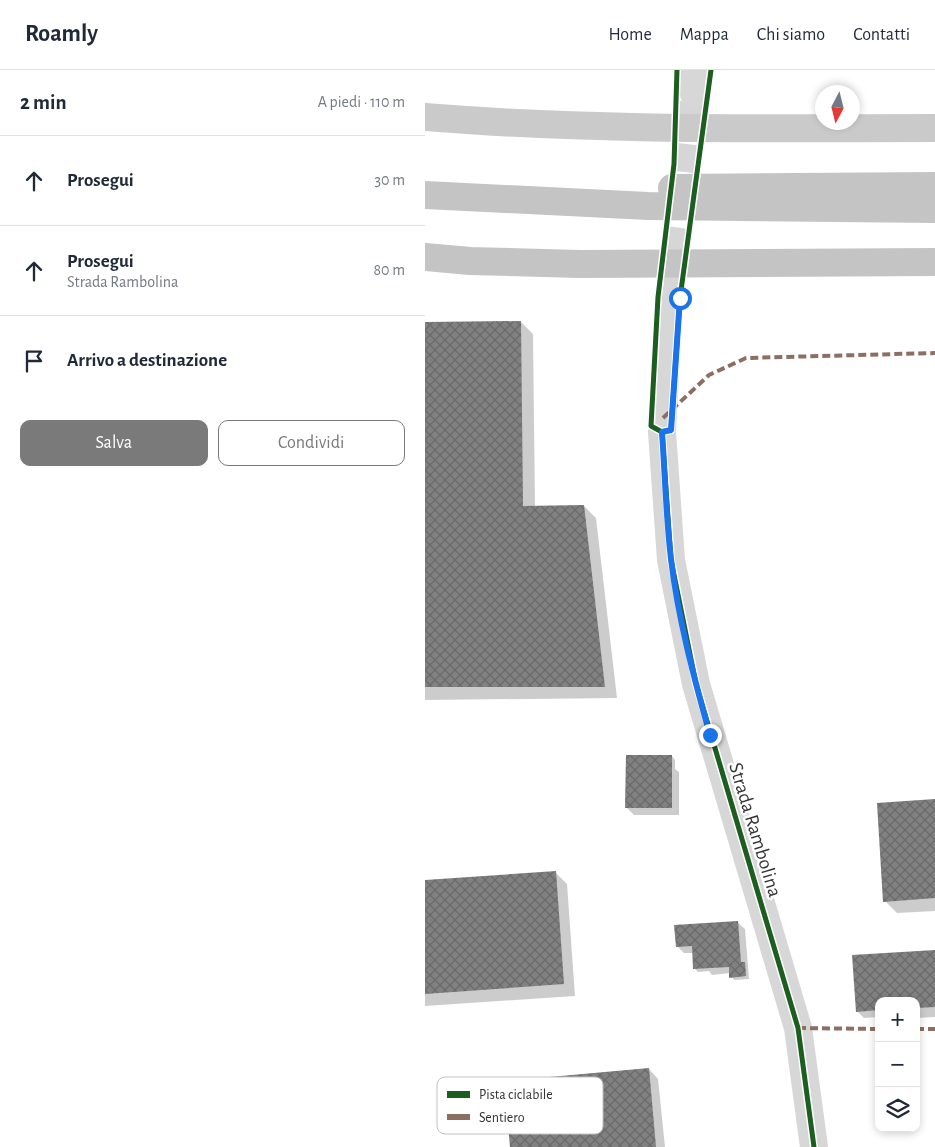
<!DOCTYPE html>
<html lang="it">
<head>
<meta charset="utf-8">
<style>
	body { margin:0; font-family:"Alegreya Sans",sans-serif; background:#f6f6f7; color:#1f2937 }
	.controls { position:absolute; right:15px; bottom:15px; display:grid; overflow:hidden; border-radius:10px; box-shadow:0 2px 8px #0003 }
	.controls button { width:45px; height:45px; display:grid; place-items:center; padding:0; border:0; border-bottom:1px solid #e0e1e3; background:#fff; color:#1f2937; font:25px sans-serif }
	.compass { position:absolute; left:390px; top:15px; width:45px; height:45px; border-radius:50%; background:#fff; box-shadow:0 2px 8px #0003; rotate:187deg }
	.stop { position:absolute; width:15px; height:15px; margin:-11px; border:4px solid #1a73e8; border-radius:50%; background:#fff }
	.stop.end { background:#1a73e8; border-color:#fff; box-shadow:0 1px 5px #0008 }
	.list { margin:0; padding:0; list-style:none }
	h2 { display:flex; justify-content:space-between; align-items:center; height:65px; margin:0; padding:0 20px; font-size:21px }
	h2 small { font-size:16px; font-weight:400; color:#747a83 }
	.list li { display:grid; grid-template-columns:32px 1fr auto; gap:15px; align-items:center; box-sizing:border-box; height:90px; padding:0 20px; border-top:1px solid #e0e1e3 }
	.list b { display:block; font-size:19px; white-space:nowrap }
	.list p { margin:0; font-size:16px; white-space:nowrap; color:#747a83 }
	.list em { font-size:16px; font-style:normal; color:#747a83 }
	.actions { display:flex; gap:10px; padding:15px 20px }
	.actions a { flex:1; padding:11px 0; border:1px solid #7a7a7a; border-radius:10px; text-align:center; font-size:18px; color:#7a7a7a }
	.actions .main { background:#7a7a7a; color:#fff }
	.icon { flex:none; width:28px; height:28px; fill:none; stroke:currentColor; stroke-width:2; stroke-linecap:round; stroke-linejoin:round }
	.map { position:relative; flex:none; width:510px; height:1077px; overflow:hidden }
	header { display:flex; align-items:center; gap:30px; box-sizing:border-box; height:70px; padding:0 25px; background:#fff; border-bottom:1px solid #e0e1e3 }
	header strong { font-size:24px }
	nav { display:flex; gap:28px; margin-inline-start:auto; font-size:18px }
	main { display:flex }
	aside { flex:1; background:#fff }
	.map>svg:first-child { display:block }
	.shadow { fill:#0003 }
	.building { fill:url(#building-cross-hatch) }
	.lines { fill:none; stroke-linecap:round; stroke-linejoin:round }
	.tertiary-tunnel { stroke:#d6d6d6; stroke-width:28; stroke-dasharray:28 14; stroke-linecap:butt }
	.tertiary { stroke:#d7d7d7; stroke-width:28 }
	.primary { stroke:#cacaca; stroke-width:28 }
	.motorway { stroke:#c4c4c4; stroke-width:28 }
	.quiet { stroke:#8d6e63; stroke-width:4; stroke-dasharray:8 4; stroke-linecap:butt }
	.cycleway-casing { stroke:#fff; stroke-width:8 }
	.cycleway { stroke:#1b5e20; stroke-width:5 }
	.route { stroke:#1a73e8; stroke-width:6 }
	.labels { text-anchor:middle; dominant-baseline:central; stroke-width:5; stroke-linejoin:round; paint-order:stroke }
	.street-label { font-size:20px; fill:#333; stroke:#fff }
	.key { fill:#fff; stroke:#c2c2c2; stroke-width:1 }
	.key-label { font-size:14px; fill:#333 }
</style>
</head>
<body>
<header>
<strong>Roamly</strong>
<nav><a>Home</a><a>Mappa</a><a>Chi siamo</a><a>Contatti</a></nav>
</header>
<main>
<aside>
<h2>2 min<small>A piedi · 110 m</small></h2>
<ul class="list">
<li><svg class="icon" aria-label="ahead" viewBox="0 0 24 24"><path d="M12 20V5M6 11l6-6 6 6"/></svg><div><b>Prosegui</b></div><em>30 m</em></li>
<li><svg class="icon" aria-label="ahead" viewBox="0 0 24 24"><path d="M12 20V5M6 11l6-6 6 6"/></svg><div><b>Prosegui</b><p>Strada Rambolina</p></div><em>80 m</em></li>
<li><svg class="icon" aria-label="arrive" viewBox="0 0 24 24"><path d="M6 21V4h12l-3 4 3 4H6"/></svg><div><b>Arrivo a destinazione</b></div></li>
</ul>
<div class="actions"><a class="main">Salva</a><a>Condividi</a></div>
</aside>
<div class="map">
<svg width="510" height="1077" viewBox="0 0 510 1077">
	<defs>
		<pattern id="building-cross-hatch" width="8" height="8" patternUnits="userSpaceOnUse" patternTransform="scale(1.25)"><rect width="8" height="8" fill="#818181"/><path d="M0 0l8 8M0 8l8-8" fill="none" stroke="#6a6a6a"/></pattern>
	</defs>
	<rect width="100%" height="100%" fill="#fff"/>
	<!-- shadow -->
	<path class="shadow" d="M96,252L108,264L110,437L159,436L171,448L192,628L0,630V254Z
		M247,686L250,690V699L254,702V745H209L202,738Z
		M510,730V841L472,843L460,831Z
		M130,802L142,814L150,926L0,936V811Z
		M312,852L320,859L324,909L309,910L305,903L287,905L284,901L273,902L270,899L269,883H259L252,876Z
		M510,881V947L491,948V931H454V947L439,948L432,941Z
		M224,999L233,1009L240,1077H87Z"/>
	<!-- building -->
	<path class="building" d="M96,251L98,436L159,435L180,617H0V252Z
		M201,685H247V738H200Z
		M510,729V828L458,832L452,733Z
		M131,801L139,914L0,924V810Z
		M313,851L316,892H320L321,906L304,908V897L268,899L267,876L251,877L249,855Z
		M510,880V937L491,938V931H454V940L431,942L427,885Z
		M224,998L231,1077H85L79,1011Z"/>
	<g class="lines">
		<!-- tertiary-tunnel -->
		<path class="tertiary-tunnel" d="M244,227L269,24"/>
		<!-- tertiary -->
		<path class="tertiary" d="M269,24V0
			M244,227L237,362L246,490L271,614L373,958L389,1077"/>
		<!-- primary -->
		<path class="primary" d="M0,47C170,61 340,58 510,58"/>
		<!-- motorway -->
		<path class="motorway" d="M247,118L510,116
			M0,125L223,136L510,139
			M0,187L45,191L155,194L510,192"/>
		<!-- quiet -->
		<path class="quiet" d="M238,348L284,305L321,288L510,283
			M373,958L454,959
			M491,959H510"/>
		<!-- cycleway casing -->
		<g class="cycleway-casing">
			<path id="cycleway" d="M252,0L249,94L233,227L226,356L237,362L246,360L255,228L286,0
				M237,362L246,490L271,614L373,958L389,1077"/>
		</g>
		<!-- cycleway -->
		<use href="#cycleway" class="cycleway"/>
	</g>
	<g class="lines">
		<!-- route -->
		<path class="route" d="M255,228L246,360L237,362C240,404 241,447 246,489C253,548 269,608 285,665"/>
	</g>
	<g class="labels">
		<!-- street labels -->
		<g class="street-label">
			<text transform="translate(330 760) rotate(73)">Strada Rambolina</text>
		</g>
	</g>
	<!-- legend -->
	<rect x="12" y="1007" width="166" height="57" rx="8" class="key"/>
	<rect x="22" y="1021" width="23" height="7" fill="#1b5e20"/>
	<rect x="22" y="1044" width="23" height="6" fill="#8d6e63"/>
	<g class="key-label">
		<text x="54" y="1029">Pista ciclabile</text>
		<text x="54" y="1052">Sentiero</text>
	</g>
</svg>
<div class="controls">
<button>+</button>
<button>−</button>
<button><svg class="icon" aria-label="layers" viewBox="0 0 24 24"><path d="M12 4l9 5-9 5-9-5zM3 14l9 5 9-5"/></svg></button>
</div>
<svg class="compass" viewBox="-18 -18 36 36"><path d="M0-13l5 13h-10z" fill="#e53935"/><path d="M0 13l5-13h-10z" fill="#747a83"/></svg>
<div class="stop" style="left:255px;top:228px"></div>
<div class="stop end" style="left:285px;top:665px"></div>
</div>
</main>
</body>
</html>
